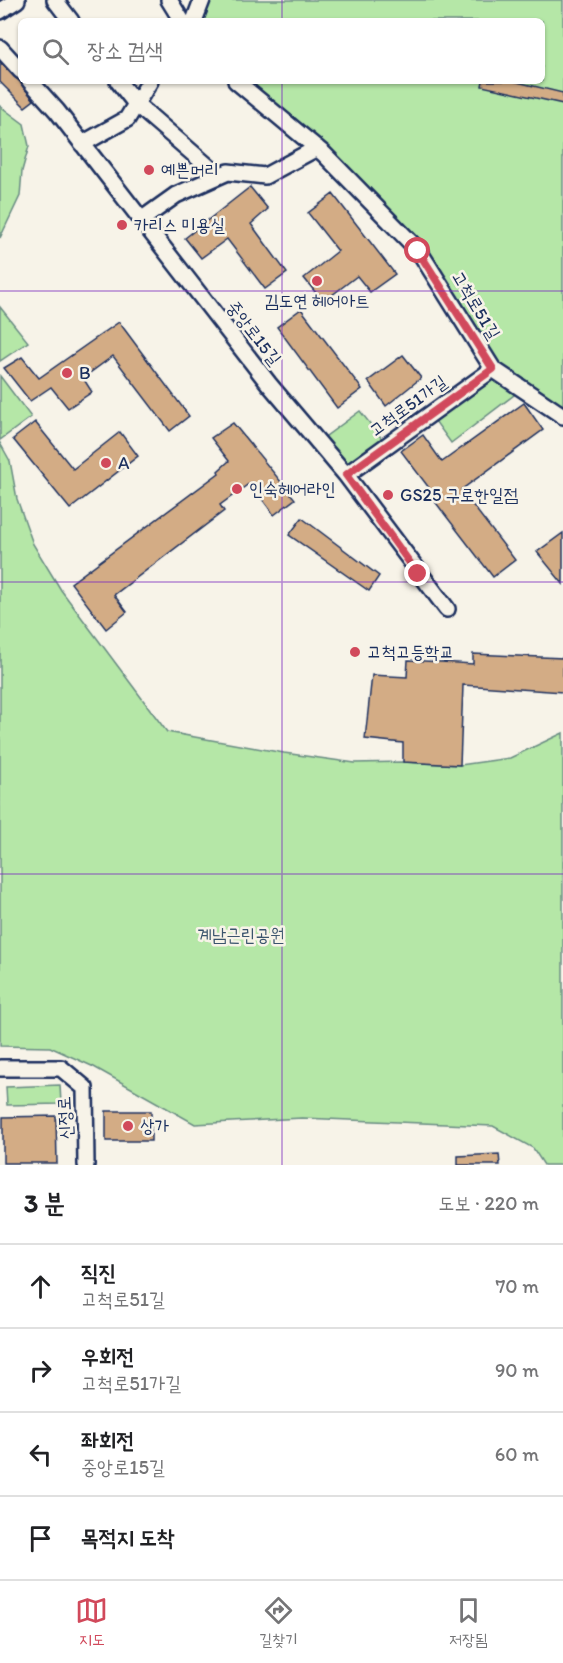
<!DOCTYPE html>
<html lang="ko">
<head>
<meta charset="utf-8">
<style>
	body { margin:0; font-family:Itim,"Poor Story",sans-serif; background:#f6f6f6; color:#202124 }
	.stop { position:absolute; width:18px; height:18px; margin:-14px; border:4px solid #d1495b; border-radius:50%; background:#fff }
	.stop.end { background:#d1495b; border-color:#fff; box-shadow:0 2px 6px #0008 }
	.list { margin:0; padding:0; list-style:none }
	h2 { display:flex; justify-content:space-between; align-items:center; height:78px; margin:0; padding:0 24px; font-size:26px }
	h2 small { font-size:20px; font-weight:400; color:#757577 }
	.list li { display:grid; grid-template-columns:39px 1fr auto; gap:18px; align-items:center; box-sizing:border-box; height:84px; padding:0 24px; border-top:2px solid #e0e0e0 }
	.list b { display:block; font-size:22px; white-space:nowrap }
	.list p { margin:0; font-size:20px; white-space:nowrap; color:#757577 }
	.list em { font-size:20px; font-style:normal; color:#757577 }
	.icon { flex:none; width:33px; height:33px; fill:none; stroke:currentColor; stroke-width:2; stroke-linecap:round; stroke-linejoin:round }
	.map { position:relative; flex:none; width:563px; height:1165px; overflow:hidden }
	.search { position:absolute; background:#fff; box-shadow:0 2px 4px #0004; left:18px; right:18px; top:18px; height:66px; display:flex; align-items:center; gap:15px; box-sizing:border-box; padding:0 21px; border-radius:9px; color:#757577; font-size:22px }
	.sheet { height:414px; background:#fff }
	nav { display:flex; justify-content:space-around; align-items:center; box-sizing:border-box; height:84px; border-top:2px solid #e0e0e0; background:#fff; font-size:16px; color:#757577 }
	nav a { display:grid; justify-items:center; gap:3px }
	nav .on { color:#d1495b }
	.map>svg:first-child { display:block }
	.green { fill:#b5e7a7; stroke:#688b82; stroke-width:1.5 }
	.building { fill:#d3ac85; stroke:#1b2f5e; stroke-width:1.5 }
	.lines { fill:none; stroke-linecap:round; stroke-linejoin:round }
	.street-casing { stroke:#1b2f5e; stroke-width:20 }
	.street { stroke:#f7f3e8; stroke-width:15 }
	.route { stroke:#d1495b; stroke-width:8 }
	.grid { fill:none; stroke:#7b2cbf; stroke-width:1.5; stroke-opacity:0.55 }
	.poi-dot { fill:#d1495b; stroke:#f7f3e8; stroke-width:2 }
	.labels { text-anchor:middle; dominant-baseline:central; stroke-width:5; stroke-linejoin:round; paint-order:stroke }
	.poi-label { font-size:18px; fill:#1b2f5e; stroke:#f7f3e8; text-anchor:start }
	.street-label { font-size:18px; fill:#1b2f5e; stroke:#f7f3e8 }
	.park-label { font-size:18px; fill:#3a546d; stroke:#f7f3e8 }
</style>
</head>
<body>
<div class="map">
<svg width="563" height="1165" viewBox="0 0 563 1165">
	<rect width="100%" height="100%" fill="#f7f3e8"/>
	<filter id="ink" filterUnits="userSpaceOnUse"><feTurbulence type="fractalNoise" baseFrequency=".0167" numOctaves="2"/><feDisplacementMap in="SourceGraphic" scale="12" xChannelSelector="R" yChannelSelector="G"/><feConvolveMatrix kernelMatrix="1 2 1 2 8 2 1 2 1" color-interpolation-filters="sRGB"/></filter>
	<g filter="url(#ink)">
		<!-- green -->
		<path class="green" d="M202,0H563V416L522,389L451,443L430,414L492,370L418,251L236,81H542V21H194Z
			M0,106L24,124L29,146L22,171L20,196L0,238Z
			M0,307L28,342L0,361Z
			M0,376L31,417L0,440Z
			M360,411L387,445L346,475L318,442Z
			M0,443L10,461L17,499L33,544L61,590L167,732L284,753L355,763L403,762L460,765L510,758L563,733V1165H544L533,1148L493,1126L302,1118L195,1124L94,1067L50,1047L0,1046Z
			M60,1085L61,1104L7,1105L6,1087Z"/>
		<!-- building -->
		<path class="building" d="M0,62L20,82L34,100L25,107L0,82Z
			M483,81H513L563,93V104L482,86Z
			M250,187L268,209L251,224L287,273L265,289L227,239L201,258L185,238Z
			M333,194L395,274L370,292L357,276L323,302L304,278L338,251L308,213Z
			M301,309L362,389L337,408L277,327Z
			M119,322L189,416L170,431L113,356L83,378L92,392L68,408L51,387L30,401L4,368L22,357L39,378Z
			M403,355L421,378L386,406L368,381Z
			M524,403L543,430L461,490L515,560L493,577L433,499L436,497L401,451L423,435L442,462Z
			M35,422L73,469L120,432L138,456L70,509L13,439Z
			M233,423L295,499L274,515L250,483L220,505L224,511L114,595L127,612L106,629L71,583L219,473L218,471L229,461L211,438Z
			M302,518L379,576L369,591L289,535Z
			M563,533V584L537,552Z
			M473,654L563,658V692L463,685L460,765L403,762V743L365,739L372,675L407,677L408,660L473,664Z
			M106,1111H151V1141H106Z
			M56,1116L57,1163H3V1117Z
			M499,1154L500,1165H458V1156Z"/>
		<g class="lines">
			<!-- street casing -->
			<g class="street-casing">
				<path id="street" d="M55,0L71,21
					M169,0L182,21
					M0,11L17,0
					M194,21L202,0
					M0,48L21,71
					M30,81L57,111L269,384L346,475L447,609
					M118,81L136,104L219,176
					M236,81L324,154L419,251L493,369L563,416
					M82,144L127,119L150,81
					M141,220L176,195L228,172L265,176L317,148
					M346,475L493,369
					M0,1068H61L85,1088L86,1165"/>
			</g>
			<!-- street -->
			<use href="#street" class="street"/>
		</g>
	</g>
	<g class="lines" filter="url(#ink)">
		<!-- route -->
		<path class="route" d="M418,574L346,475L493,369L418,251"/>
	</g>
	<!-- grid -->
	<path class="grid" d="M282,0V21M282,81V1165M0,291H563M0,582H563M0,874H563"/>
	<!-- markers -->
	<g class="poi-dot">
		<circle cx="149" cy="170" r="6"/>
		<circle cx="122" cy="225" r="6"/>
		<circle cx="317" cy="281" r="6"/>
		<circle cx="67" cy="373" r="6"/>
		<circle cx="106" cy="463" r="6"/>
		<circle cx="237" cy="489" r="6"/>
		<circle cx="388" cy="495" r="6"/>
		<circle cx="355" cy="652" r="6"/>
		<circle cx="128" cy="1126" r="6"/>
	</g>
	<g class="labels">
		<!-- poi labels -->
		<g class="poi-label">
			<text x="161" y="170">예쁜머리</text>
			<text x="134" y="225">카리스 미용실</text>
			<text x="317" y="301" text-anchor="middle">김도연 헤어아트</text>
			<text x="79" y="373">B</text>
			<text x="118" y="463">A</text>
			<text x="249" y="489">인숙헤어라인</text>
			<text x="400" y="495">GS25 구로한일점</text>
			<text x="367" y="652">고척고등학교</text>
			<text x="140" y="1126">상가</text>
		</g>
		<!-- street labels -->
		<g class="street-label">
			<text transform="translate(476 305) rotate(59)">고척로51길</text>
			<text transform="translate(254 333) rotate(52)">중앙로15길</text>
			<text transform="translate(408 406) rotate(-36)">고척로51가길</text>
			<text transform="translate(65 1118) rotate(-93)">신정로</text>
		</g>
		<!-- park labels -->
		<g class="park-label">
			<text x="241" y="935">계남근린공원</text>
		</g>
	</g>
</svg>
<div class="stop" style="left:418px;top:251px"></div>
<div class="stop end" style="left:418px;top:574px"></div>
<div class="search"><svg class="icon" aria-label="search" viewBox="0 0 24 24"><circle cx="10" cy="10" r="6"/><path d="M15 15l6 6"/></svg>장소 검색</div>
</div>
<section class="sheet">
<h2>3 분<small>도보 · 220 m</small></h2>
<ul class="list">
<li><svg class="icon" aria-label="ahead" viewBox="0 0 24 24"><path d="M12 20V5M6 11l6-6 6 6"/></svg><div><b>직진</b><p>고척로51길</p></div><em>70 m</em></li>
<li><svg class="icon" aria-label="right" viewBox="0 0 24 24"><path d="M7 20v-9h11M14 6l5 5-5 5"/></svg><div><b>우회전</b><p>고척로51가길</p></div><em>90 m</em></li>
<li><svg class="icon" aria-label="left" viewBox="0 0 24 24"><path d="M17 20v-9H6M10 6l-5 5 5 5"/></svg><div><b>좌회전</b><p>중앙로15길</p></div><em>60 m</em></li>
<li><svg class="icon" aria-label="arrive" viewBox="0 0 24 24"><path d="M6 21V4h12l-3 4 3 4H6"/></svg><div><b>목적지 도착</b></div></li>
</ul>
</section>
<nav>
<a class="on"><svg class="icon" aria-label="map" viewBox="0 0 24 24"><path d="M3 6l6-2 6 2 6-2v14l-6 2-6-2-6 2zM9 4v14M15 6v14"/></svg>지도</a>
<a><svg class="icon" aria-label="directions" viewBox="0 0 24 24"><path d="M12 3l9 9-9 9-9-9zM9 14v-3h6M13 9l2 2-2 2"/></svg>길찾기</a>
<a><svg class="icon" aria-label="saved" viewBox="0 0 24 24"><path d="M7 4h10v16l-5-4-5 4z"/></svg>저장됨</a>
</nav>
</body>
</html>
